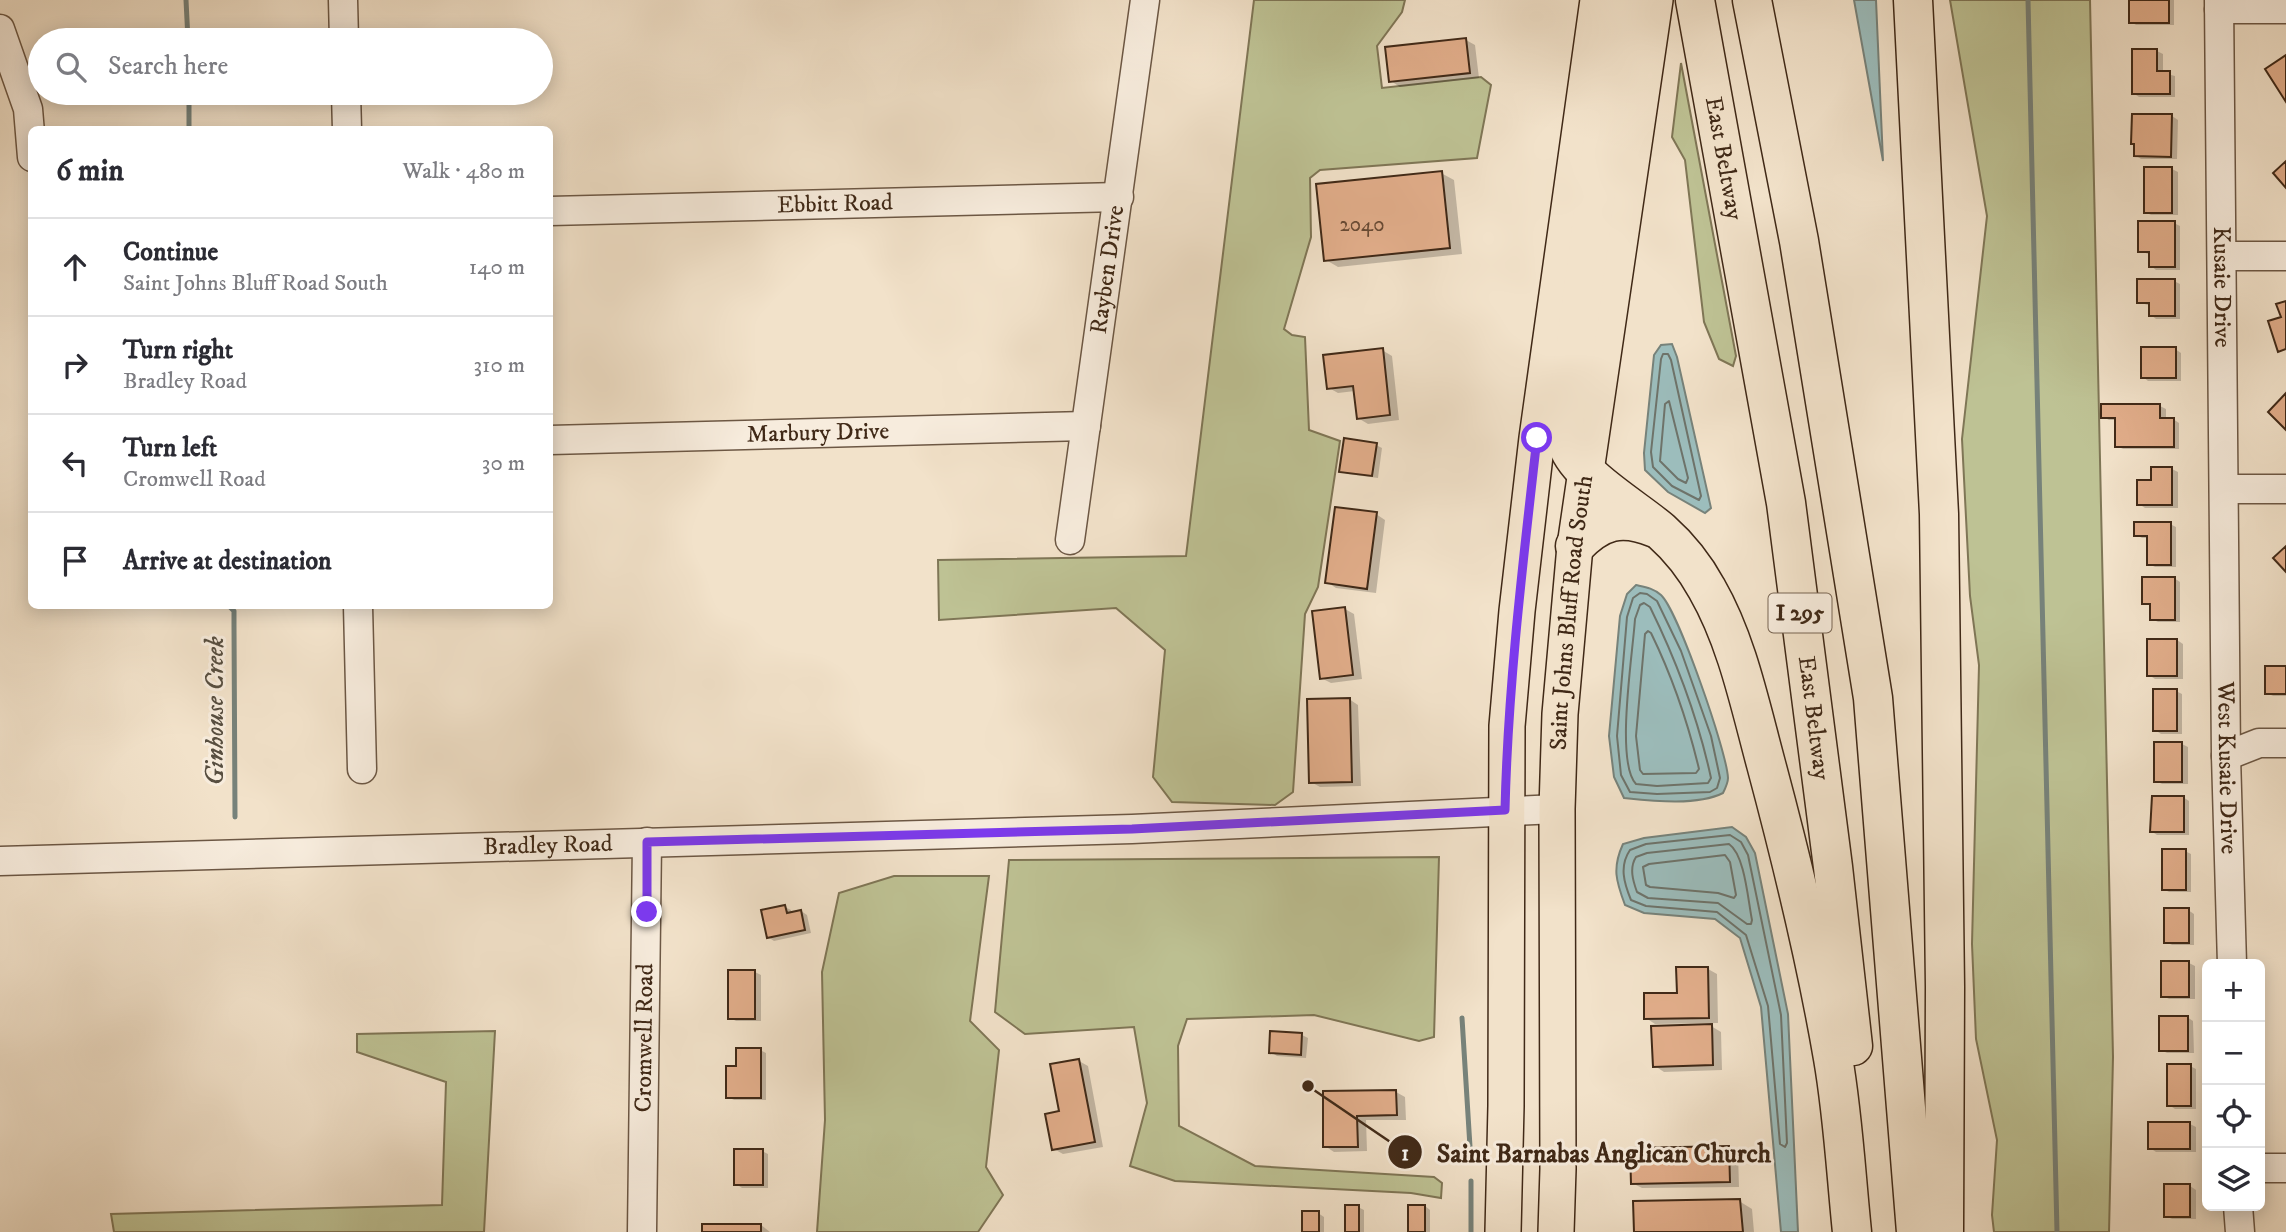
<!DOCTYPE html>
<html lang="en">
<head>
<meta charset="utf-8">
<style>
	body { margin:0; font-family:"IM FELL DW Pica",serif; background:#f2f2f3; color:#2b2b33 }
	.controls { position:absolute; right:21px; bottom:21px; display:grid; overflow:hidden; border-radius:10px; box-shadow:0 4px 18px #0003 }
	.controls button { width:63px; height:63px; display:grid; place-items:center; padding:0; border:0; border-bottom:2px solid #e1e1e2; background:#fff; color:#2b2b33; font:35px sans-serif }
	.stop { position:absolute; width:21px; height:21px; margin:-16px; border:5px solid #7c3aed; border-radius:50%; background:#fff }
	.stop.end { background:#7c3aed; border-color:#fff; box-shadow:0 2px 7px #0008 }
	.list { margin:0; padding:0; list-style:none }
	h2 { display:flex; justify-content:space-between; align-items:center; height:91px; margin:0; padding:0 28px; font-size:30px }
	h2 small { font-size:23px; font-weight:400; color:#7c7c81 }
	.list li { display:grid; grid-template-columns:46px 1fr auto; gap:21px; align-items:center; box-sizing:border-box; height:98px; padding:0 28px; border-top:2px solid #e1e1e2 }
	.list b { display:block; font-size:26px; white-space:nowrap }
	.list p { margin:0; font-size:23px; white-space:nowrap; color:#7c7c81 }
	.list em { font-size:23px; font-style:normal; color:#7c7c81 }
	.icon { flex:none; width:38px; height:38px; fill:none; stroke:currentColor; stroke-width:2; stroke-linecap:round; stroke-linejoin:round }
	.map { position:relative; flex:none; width:2286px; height:1232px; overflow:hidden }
	.search { position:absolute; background:#fff; box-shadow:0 4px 18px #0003; left:28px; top:28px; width:525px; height:77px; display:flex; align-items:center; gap:18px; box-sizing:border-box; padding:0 24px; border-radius:38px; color:#7c7c81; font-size:26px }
	.panel { position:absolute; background:#fff; box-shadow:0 4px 18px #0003; left:28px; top:126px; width:525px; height:483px; border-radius:10px }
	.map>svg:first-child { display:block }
	.green { fill:#bec294; stroke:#7f7656; stroke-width:2 }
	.water { fill:#9cbdbc; stroke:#77827a; stroke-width:2 }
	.shadow { fill:#0003 }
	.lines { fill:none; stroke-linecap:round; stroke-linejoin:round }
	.shore { stroke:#6e736a; stroke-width:2 }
	.stream { stroke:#77827a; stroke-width:5 }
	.building { fill:#e1ad8a; stroke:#402917; stroke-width:2 }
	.minor-casing { stroke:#6c5744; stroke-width:31 }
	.major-casing { stroke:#402917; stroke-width:38 }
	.highway-casing { stroke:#402917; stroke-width:41 }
	.minor { stroke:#f7ecdd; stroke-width:28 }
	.major { stroke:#f2e2ca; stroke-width:35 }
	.highway { stroke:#f2e2ca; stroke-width:38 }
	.route { stroke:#7c3aed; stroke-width:9 }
	.labels { text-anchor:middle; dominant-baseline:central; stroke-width:6; stroke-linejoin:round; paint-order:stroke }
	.number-label { font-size:21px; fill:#684a34 }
	.shield { fill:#f7ecdd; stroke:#776452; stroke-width:2 }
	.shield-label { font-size:23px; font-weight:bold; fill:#402917 }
	.street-label { font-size:24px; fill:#402917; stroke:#f7ecdd }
	.water-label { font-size:26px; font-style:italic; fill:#574e40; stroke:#f7ecdd }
	.leader { fill:none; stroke:#402917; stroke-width:2.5 }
	.callout-dot { fill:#402917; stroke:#f7ecdd; stroke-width:2.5 }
	.mark-label { font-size:21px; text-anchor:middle; font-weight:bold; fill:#fff }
	.callout-label { font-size:26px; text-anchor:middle; font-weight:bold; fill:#402917; stroke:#f7ecdd; stroke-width:6; stroke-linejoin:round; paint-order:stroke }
</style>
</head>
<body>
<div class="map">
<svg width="2286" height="1232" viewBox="0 0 2286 1232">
	<rect width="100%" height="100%" fill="#f2e2ca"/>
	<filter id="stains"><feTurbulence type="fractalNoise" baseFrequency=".00286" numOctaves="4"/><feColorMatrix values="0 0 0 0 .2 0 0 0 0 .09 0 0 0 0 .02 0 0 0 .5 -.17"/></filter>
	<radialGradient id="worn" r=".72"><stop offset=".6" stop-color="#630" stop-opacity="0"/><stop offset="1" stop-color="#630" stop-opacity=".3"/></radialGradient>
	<!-- green -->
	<path class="green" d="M1254,0H1405L1402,12L1377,46L1382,88L1481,77L1491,85L1477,158L1320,170L1310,178L1311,237L1284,329L1292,335L1305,337L1309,430L1340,441L1318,587L1305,614L1293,792L1275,805L1172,802L1153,777L1165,650L1116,608L939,620L938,560L1186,556Z
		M1950,0H2090L2113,1057L2109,1232H1994L1992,1215L1997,1140L1976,1039L1972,944L1979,665L1970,596L1962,439L1987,216Z
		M1681,63L1736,356L1733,366L1719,359L1704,322L1685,160L1672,137Z
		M1439,857L1434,1037L1419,1041L1314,1015L1187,1019L1178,1046L1179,1126L1255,1166L1434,1177L1442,1183L1441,1198L1411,1193L1175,1181L1130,1166L1147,1103L1134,1027L1025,1034L995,1012L1009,860Z
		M894,876H989L970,1021L999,1050L986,1167L1003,1195L978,1232H817L825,1120L822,972L839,893Z
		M495,1031L484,1232H114L111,1214L442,1205L446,1082L357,1052V1034Z"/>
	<!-- water -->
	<path class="water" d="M1854,0H1876L1883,161Z
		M1672,344L1677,357L1711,508L1705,513L1668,492L1645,470L1644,453L1654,355L1661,345Z
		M1636,585C1645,587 1653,588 1661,595C1678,611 1727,752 1728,778C1728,783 1725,789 1723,793C1697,806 1653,801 1624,798L1614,777L1609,736L1620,616L1627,594Z
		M1732,827L1746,837L1755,853L1788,1014L1798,1232H1781L1761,1007L1740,938L1715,919L1644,913L1625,905C1616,881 1612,868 1623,844L1644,838Z"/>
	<!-- shadow -->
	<path class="shadow" d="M2131,0H2174V25H2136L2131,22Z
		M1466,40L1475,45L1479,78L1400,87L1391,81Z
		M2157,51L2163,54V73L2175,76V97H2139L2133,93Z
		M2172,116L2178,120L2177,159H2141L2135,155Z
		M2172,169L2178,172V215H2151L2145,212Z
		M1441,173L1454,180L1462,254L1338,267L1326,260Z
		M2174,223L2180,226V270H2156L2151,266V255L2140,251Z
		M2174,281L2180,284V319H2156L2151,315V306L2138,302Z
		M2175,349L2181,353V381H2148L2143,377Z
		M1382,350L1392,356L1399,420L1368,424L1358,418L1355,391L1338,393L1329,388Z
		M2160,406L2166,409V419H2173L2179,423V449H2123L2117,446V420H2109L2103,417Z
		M1376,445L1382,448L1378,478L1347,474L1341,471Z
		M2172,469L2178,472V508H2145L2139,504L2153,482Z
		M1376,514L1385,520L1376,593L1336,588L1327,582Z
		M2170,524L2176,527V567H2155L2149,564V538H2142L2136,535Z
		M2174,578L2180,582V622H2158L2152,619V606L2143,603Z
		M1345,609L1354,614L1362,679L1331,683L1321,678Z
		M2177,640L2183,644V679H2155L2149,675Z
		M2286,667V696H2273L2267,693Z
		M2176,691L2182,694V734H2161L2155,730Z
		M1349,699L1358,705L1361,786L1320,787L1311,782Z
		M2182,744L2188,747V784H2162L2156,781Z
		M2183,797L2189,801V835H2157L2151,831Z
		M2185,851L2191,854V892H2169L2163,889Z
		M785,907L791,910V913L801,911L807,915L811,933L774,941L768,937Z
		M2188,910L2194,914V945H2172L2166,942Z
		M2163,963H2189L2195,966V999H2169L2163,996Z
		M1708,969L1717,974L1718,1023L1655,1024L1646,1018L1679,995Z
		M755,972L761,975V1021H736L730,1018Z
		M2187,1017L2193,1021L2194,1053H2167L2161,1050Z
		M1711,1026L1721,1032L1722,1070L1664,1072L1655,1066Z
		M1302,1035L1308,1038L1306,1058L1277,1056L1271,1052Z
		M760,1050L766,1053V1100H734L728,1097Z
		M1079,1061L1088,1066L1103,1147L1063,1154L1054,1149L1061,1112Z
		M2190,1066L2196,1069V1109H2175L2169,1105Z
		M1396,1092L1405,1097L1406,1120H1366L1367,1151L1334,1152L1325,1146L1324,1093Z
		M2190,1124L2196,1127V1152H2156L2150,1148Z
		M1729,1148L1738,1153L1739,1187L1642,1188L1632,1183Z
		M762,1151L768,1154V1188H742L736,1184Z
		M2190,1186L2196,1190V1219H2172L2166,1216Z
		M1739,1201L1752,1209L1754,1232H1636Z
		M1425,1206L1430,1210V1232H1409Z
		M1358,1207L1364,1210V1232H1347Z
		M1318,1213L1324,1217V1232H1303Z
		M704,1225H761L770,1232H704Z"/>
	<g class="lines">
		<!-- shore -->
		<path class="shore" d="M1663,354H1668L1671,360L1701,496L1699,500L1672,486L1653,467L1651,452L1661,359Z
			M1669,401L1688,478L1686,483L1678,479L1660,461L1665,404Z
			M1640,593L1647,594L1657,601L1681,651L1711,736L1720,778L1717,788L1710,792L1657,794L1630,792L1621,775L1617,736L1627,617L1633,598Z
			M1644,603L1650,607C1677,662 1698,718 1711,778L1708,783L1657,786L1636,784C1615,762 1633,652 1635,619L1640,605Z
			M1648,631L1651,633C1672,676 1688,723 1699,769L1696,773L1643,774L1640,770L1636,736L1645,634Z
			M1730,835L1741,842L1748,855L1781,1015L1787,1143L1785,1147L1780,1144L1768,1006L1746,935L1717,912L1646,906L1631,900C1624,883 1619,866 1630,850L1646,844Z
			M1729,844C1745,855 1748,901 1752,920L1751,924H1747L1718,903L1648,898L1637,892C1633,881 1629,868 1636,857L1647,853Z
			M1725,855L1730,862L1736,895L1734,898L1718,893L1650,887L1646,885L1643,867L1649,864Z"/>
		<!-- stream -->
		<path class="stream" d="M186,0L188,40
			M2028,0L2057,1232
			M189,93V130
			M229,606L234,611V625L235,817
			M1462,1018L1470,1147
			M1471,1232V1181"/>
	</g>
	<!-- building -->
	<path class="building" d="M2129,0H2169V23H2129Z
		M1466,38L1470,73L1389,82L1385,47Z
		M2132,49H2157V71H2170V94H2132Z
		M2286,55V102L2265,69Z
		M2132,114H2172L2171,157L2134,156V144H2131Z
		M2286,161V188L2273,173Z
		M2144,167H2172V213H2144Z
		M1442,171L1450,248L1324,261L1316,184Z
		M2138,221H2175V267H2149V252H2138Z
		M2137,279H2175V316H2149V303H2137Z
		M2286,301V349L2278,352L2268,321L2281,317L2276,304Z
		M2141,347H2176V378H2141Z
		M1383,348L1390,415L1357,419L1353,386L1327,389L1323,355Z
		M2286,393V430L2268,412Z
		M2101,404H2160V418H2174V447H2115V418H2101Z
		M1344,438L1377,443L1372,476L1339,472Z
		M2151,467H2172V505H2137V480H2151Z
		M1335,507L1377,512L1367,589L1325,583Z
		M2134,522H2171V565H2147V536H2134Z
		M2286,546V572L2273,558Z
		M2142,577H2175V620H2150V604H2142Z
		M1345,607L1353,675L1320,679L1312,611Z
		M2147,639H2177V676H2147Z
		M2265,666H2286V694H2265Z
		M2153,689H2177V731H2153Z
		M1350,698L1352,782L1309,783L1307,699Z
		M2154,742H2182V782H2154Z
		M2152,796H2184V832H2150Z
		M2162,849H2186V890H2162Z
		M785,905L787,913L801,910L805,930L767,938L761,910Z
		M2164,908H2189V943H2164Z
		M2161,961H2189V997H2161Z
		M1676,967H1708L1709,1018L1644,1019V993H1677Z
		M728,970H755V1019H728Z
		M2159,1016H2188V1051H2159Z
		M1712,1024L1713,1065L1653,1067L1651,1026Z
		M1270,1031L1302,1033L1301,1055L1269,1053Z
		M736,1048H761V1098H726V1066H736Z
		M1079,1059L1095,1142L1052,1150L1045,1114L1059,1111L1050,1064Z
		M2167,1064H2191V1106H2167Z
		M1396,1090L1397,1115L1357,1116L1358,1147H1323V1091Z
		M2148,1122H2190V1149H2148Z
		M1729,1146L1730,1182L1631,1184L1630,1148Z
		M734,1149H763V1185H734Z
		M2164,1184H2190V1217H2164Z
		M1740,1199L1743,1232H1634L1633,1201Z
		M1345,1205H1359V1232H1345Z
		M1408,1205H1425V1232H1408Z
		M1302,1211H1319V1232H1302Z
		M702,1224H761V1232H702Z"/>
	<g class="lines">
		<!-- minor casing -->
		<g class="minor-casing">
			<g id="minor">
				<path d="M343,0L344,40"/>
				<path id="s1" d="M2219,0L2226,756L2232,964"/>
				<path d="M2219,9H2286"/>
				<path d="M0,29L28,109L32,157"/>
				<path d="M346,93L347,130"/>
				<path id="s2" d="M550,211L1119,197"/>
				<path d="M2222,256H2286"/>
				<path id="s3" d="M550,440L1086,426"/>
				<path d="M2224,489H2286"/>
				<path id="s4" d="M1070,540L1145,0"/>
				<path d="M358,606L362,769"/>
				<path d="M2226,756L2259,743H2286"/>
				<path id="s5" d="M0,861L1132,829L1557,809"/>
				<path d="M2260,1168H2286"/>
				<path d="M2238,1206L2240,1232"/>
				<path id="s6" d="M642,1232L647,842"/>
			</g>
		</g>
		<!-- major casing -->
		<g class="major-casing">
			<g id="major">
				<path d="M1503,1232L1506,1106L1507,726L1517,611L1537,438L1598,0"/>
				<path id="s7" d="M1556,1232L1558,1169L1557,809L1560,714L1575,546L1655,0"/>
			</g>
		</g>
		<!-- highway casing -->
		<g class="highway-casing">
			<g id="highway">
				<path d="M1621,0L1570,388C1565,408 1562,426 1568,446C1578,476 1637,510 1661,531C1679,547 1695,567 1707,589C1737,641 1750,705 1766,764C1792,861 1816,959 1833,1058C1843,1115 1846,1174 1852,1232"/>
				<path id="s8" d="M1695,0L1786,503L1833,867L1853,1046"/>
				<path d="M1752,0L1799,241L1873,698L1916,1232"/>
				<path d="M1913,0L1939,514L1945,987L1944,1232"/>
				<path d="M1575,546C1600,520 1621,514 1655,528"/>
			</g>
		</g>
		<!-- minor -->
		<use href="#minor" class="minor"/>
		<!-- major -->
		<use href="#major" class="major"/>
		<!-- highway -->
		<use href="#highway" class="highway"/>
	</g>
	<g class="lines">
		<!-- route -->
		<path class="route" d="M647,912V842L1132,829L1505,810C1508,685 1523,562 1537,438"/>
	</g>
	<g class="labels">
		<!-- number labels -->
		<g class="number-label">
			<text x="1362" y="225">2040</text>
		</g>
		<!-- shield labels -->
		<rect class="shield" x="1768.5" y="593.5" width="63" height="39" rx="5"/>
		<g class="shield-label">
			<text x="1800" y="613">I 295</text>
		</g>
		<!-- street labels -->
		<g class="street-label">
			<text stroke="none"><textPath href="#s8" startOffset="161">East Beltway</textPath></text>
			<text stroke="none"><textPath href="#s2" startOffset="285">Ebbitt Road</textPath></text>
			<text stroke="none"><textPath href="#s4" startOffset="273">Rayben Drive</textPath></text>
			<text stroke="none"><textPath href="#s1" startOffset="287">Kusaie Drive</textPath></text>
			<text stroke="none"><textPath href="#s3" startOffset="268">Marbury Drive</textPath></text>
			<text stroke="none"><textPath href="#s7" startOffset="620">Saint Johns Bluff Road South</textPath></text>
			<text stroke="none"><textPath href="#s8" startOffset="728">East Beltway</textPath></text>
			<text stroke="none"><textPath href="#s1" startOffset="768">West Kusaie Drive</textPath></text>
			<text stroke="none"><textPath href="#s5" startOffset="548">Bradley Road</textPath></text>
			<text stroke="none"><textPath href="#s6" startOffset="194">Cromwell Road</textPath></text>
		</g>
		<!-- water labels -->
		<g class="water-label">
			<text transform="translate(215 711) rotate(-90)">Ginhouse Creek</text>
		</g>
	</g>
	<!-- callouts -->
	<path class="leader" d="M1308 1086L1405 1152"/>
	<g class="callout-dot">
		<circle cx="1308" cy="1086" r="7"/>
		<circle cx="1405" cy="1152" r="18"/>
	</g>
	<g class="mark-label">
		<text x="1405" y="1160">1</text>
	</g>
	<g class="callout-label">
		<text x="1604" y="1162">Saint Barnabas Anglican Church</text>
	</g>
	<rect width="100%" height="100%" filter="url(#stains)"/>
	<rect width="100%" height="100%" fill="url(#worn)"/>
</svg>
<div class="controls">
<button>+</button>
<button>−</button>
<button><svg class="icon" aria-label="locate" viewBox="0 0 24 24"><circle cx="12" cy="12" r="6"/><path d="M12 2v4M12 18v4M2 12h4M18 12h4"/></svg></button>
<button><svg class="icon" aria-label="layers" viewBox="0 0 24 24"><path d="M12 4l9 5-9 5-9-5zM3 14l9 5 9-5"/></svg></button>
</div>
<div class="stop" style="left:1537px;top:438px"></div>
<div class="stop end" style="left:647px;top:912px"></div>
<div class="search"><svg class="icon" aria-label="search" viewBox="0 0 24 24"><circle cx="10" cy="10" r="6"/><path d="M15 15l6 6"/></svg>Search here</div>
<section class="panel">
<h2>6 min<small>Walk · 480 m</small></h2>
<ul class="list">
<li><svg class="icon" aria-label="ahead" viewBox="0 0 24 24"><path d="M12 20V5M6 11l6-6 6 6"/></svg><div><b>Continue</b><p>Saint Johns Bluff Road South</p></div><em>140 m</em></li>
<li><svg class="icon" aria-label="right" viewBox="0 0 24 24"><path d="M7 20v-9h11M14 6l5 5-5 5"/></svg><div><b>Turn right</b><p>Bradley Road</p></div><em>310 m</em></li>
<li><svg class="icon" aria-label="left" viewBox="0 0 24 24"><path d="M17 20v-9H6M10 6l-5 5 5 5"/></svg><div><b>Turn left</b><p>Cromwell Road</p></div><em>30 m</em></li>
<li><svg class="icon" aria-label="arrive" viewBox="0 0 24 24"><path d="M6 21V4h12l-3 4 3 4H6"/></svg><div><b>Arrive at destination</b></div></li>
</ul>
</section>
</div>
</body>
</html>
